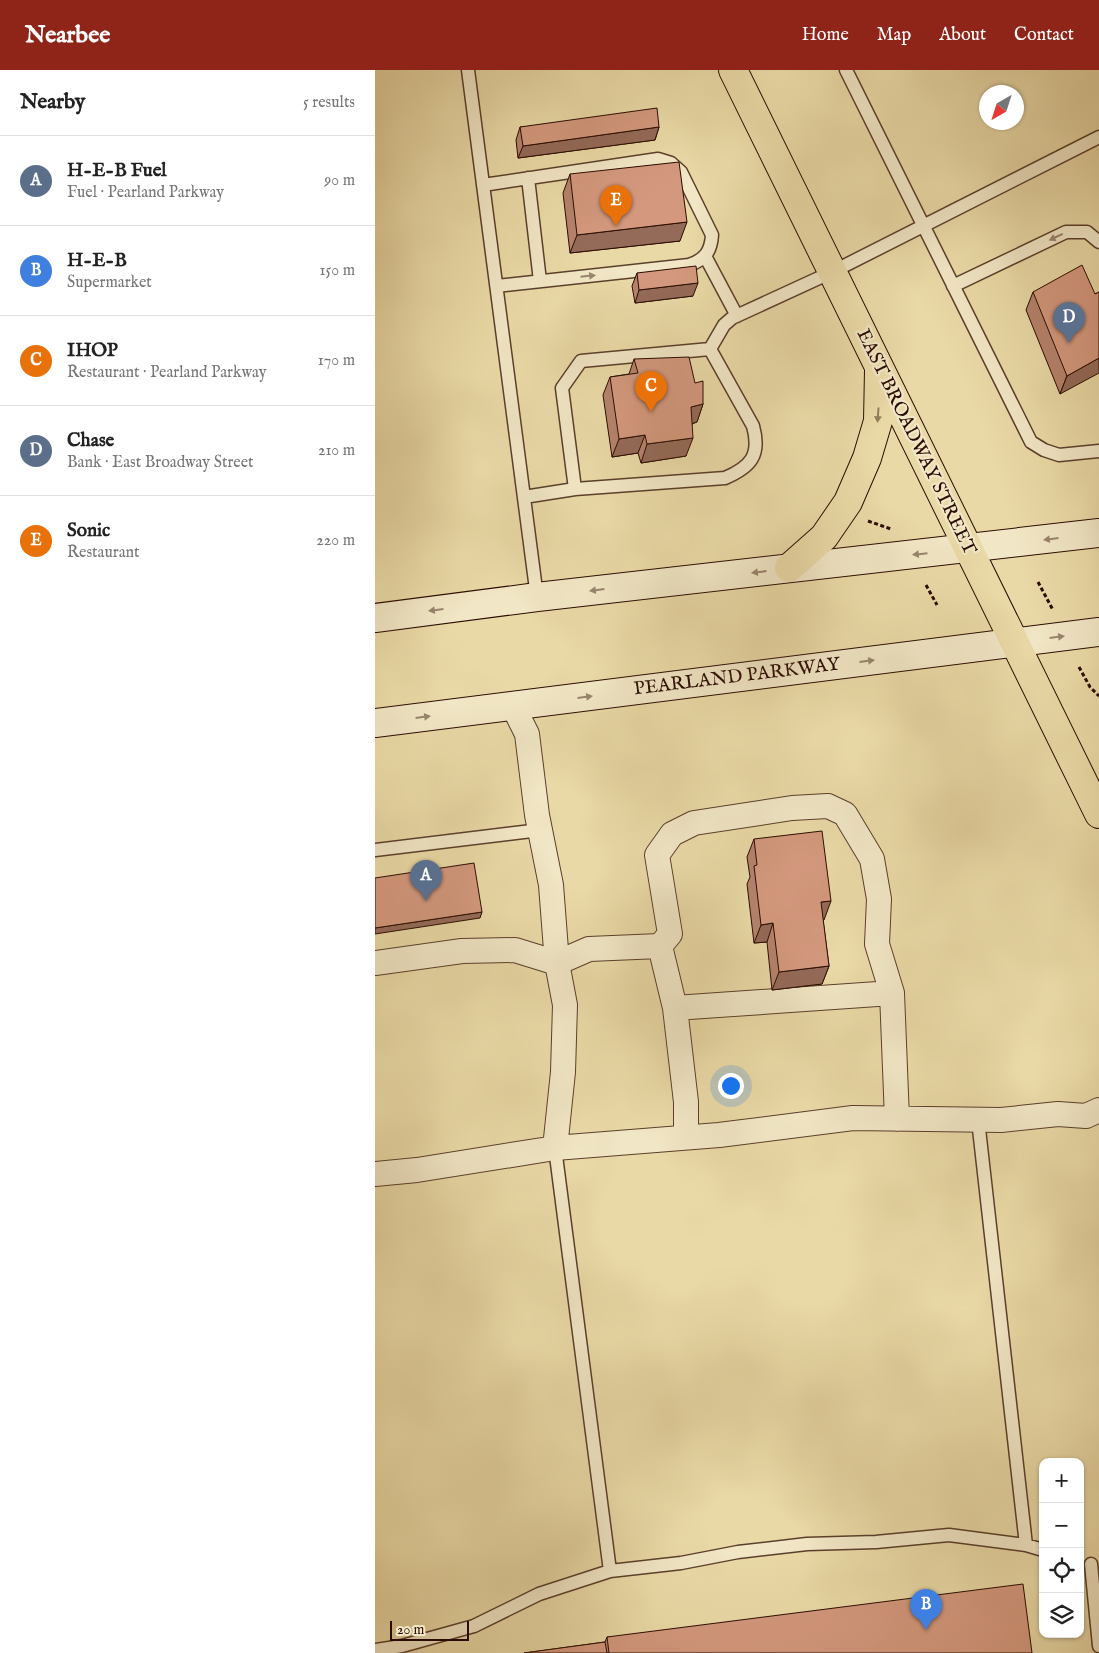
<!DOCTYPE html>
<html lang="en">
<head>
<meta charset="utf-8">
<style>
	body { margin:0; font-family:"IM FELL English",serif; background:#f2f2f2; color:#222 }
	.controls { position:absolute; right:15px; bottom:15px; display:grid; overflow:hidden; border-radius:10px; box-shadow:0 1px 4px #0004 }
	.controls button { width:45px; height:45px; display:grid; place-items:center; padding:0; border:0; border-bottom:1px solid #e0e0e0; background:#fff; color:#222; font:25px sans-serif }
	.compass { position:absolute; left:604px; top:15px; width:45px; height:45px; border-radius:50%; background:#fff; box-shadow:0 1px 4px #0004; rotate:219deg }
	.scale { position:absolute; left:15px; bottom:12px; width:79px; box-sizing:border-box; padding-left:5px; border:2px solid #2b0c02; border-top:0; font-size:14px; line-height:18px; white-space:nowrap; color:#2b0c02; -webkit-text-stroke:4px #f1e6c5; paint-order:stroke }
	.you { position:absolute; left:355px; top:1015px; width:18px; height:18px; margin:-12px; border:4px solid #fff; border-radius:50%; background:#1a73e8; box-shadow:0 0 0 8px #1a73e833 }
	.badge { display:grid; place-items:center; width:32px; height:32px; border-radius:50%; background:#8f2418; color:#fff; font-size:16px; font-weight:700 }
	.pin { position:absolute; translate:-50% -41px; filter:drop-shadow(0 1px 2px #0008) }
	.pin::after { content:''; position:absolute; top:26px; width:18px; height:15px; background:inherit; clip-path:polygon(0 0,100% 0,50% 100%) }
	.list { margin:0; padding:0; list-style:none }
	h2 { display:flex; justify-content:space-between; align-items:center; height:65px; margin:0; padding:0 20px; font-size:21px }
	h2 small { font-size:16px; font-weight:400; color:#767676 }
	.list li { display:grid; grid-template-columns:32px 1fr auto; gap:15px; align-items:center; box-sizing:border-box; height:90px; padding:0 20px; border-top:1px solid #e0e0e0 }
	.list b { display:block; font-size:19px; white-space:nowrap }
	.list p { margin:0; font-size:16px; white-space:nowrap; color:#767676 }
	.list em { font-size:16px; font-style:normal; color:#767676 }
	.icon { flex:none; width:28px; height:28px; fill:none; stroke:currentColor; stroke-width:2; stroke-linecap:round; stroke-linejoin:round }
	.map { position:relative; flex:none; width:724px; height:1583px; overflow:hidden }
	header { display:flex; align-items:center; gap:30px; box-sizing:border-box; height:70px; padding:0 25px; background:#8f2418; color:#fff }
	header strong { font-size:24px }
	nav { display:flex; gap:28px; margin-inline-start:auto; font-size:18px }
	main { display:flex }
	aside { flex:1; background:#fff }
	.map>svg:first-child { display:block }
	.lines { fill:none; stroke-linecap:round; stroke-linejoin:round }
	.lane-casing { stroke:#5a3f2b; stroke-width:15 }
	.street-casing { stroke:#5a3f2b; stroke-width:26 }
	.secondary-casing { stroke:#2b0c02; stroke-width:30 }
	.primary-casing { stroke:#2b0c02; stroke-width:30 }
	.path { stroke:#2b0c02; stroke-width:3; stroke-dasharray:4 2.5; stroke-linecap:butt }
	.lane { stroke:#f1e6c5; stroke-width:12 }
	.street { stroke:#f1e6c5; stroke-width:24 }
	.secondary { stroke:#f1e6c5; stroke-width:28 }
	.primary { stroke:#e9d9a6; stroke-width:28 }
	.wall { fill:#b5836c; stroke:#2b0c02 }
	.shaded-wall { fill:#946a58; stroke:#2b0c02 }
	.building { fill:#d3987d; stroke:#2b0c02 }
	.oneway { fill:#98846d }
	.oneway2 { fill:#947d5c }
	.labels { text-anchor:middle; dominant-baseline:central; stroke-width:4.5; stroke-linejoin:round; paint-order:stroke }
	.street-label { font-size:19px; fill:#2b0c02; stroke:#f1e6c5 }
</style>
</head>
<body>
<header>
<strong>Nearbee</strong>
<nav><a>Home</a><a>Map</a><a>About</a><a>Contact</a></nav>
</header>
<main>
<aside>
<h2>Nearby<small>5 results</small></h2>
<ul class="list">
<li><span class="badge" style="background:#5c6f8a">A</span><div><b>H-E-B Fuel</b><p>Fuel · Pearland Parkway</p></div><em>90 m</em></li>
<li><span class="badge" style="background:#3f7fe0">B</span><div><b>H-E-B</b><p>Supermarket</p></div><em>150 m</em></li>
<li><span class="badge" style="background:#e8710a">C</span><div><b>IHOP</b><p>Restaurant · Pearland Parkway</p></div><em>170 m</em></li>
<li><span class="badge" style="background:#5c6f8a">D</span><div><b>Chase</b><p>Bank · East Broadway Street</p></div><em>210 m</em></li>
<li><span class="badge" style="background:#e8710a">E</span><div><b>Sonic</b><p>Restaurant</p></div><em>220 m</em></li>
</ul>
</aside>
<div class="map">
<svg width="724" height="1583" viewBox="0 0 724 1583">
	<rect width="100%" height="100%" fill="#e9d9a6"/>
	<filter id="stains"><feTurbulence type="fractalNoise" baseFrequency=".004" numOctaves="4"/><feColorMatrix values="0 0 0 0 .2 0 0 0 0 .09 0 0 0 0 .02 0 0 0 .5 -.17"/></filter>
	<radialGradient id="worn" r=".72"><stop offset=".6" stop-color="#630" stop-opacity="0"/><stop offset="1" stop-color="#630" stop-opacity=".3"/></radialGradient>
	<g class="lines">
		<!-- lane casing -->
		<g class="lane-casing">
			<path id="lane" d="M93,0L162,527
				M471,0L656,372L669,380L684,385L724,381
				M153,108L165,211
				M108,115L283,89L296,93L306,102L337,165C336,181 330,190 314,195L122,216
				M330,186L362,246
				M578,216L691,162H712L724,172
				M200,419L350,408C376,397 386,385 378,356L335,279
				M149,427L200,419L187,318L206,291L335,279L349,255L357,248L457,202L724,67
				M0,780L165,760
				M603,1050L651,1475
				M180,1078L235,1501
				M716,1494L724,1576
				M0,1580L27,1576L99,1556L164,1524L235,1501L306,1493L363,1482L432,1474L501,1472L574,1465L651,1475L668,1480"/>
		</g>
		<!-- street casing -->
		<g class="street-casing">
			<path id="street" d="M138,636L152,664L162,745L176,815L182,893L190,935L188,1002L180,1078
				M285,876L300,938L311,1032V1067
				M0,893L87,881L140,880L182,893L214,879L285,876L295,864L282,785L297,764L319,753L417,738L453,736L470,744L497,789L504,829L502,874L517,923L522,1049
				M300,938L517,923
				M0,1104L42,1100L180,1078L344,1065L478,1048L626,1050L683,1044L711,1046L724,1040"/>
		</g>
		<!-- secondary casing -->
		<g class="secondary-casing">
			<path id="secondary" d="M0,548L162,527L724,463
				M0,653L724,562"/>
		</g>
		<!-- primary casing -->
		<g class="primary-casing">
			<path id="primary" d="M358,0L724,744
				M414,498L449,467L473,432L492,388L503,351L504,300"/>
		</g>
		<!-- path -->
		<path class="path" d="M493,451L516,459
			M663,512L678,540
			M551,515L562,535
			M704,597L715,617L724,626"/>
		<!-- lane -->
		<use href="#lane" class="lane"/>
		<!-- street -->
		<use href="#street" class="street"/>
		<!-- secondary -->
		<use href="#secondary" class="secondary"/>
		<!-- primary -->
		<use href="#primary" class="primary"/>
	</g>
	<!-- wall -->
	<path class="wall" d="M145,57H284L280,70L143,88L141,70Z
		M195,104L305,171L195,183L188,123Z
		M262,203L318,226L260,233L257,216Z
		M658,222L720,224L724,222L685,324L651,240Z
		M259,289L320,313L328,334L322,352L317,354L311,386L266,393L263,383L237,387L228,325L235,307L254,304Z
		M379,769L449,850H448L454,896L447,914L397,920L392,872L379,873L372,814L375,807L372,787Z
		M232,1567L657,1583H149L230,1572Z"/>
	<!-- shaded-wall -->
	<path class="shaded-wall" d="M284,57L280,70L143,88L148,76Z
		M312,152L305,171L195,183L202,165Z
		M323,213L318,226L260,233L264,220Z
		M724,288V303L685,324L692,306Z
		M328,334L322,352L309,356L316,337Z
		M270,365L263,383L237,387L244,369Z
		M318,368L311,386L266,393L272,374Z
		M456,831L449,850L440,851L446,832Z
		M107,842L105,848L0,864V858Z
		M398,853L392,872L379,873L386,855Z
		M454,896L447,914L397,920L404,902Z"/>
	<!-- building -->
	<path class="building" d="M282,38L284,57L148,76L145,57Z
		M304,92L312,152L202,165L195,104Z
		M707,195L720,224L724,222V288L692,306L658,222Z
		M321,196L323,213L264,220L262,203Z
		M314,287L320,313L328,311V334L316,337L318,368L272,374L270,365L244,369L235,307L263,303L259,289Z
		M447,761L456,831L446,832L454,896L404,902L398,853L386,855L379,796L382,795L379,769Z
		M99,793L107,842L0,858V808Z
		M648,1514L657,1583H234L232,1567Z
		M230,1572L232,1583H149Z"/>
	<!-- one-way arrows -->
	<defs><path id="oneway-solid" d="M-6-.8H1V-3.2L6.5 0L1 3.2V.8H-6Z" transform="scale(1.25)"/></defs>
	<g class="oneway">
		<use href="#oneway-solid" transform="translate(681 167) rotate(155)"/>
		<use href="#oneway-solid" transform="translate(213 206) rotate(-6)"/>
		<use href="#oneway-solid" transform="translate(676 469) rotate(173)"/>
		<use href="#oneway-solid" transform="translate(545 484) rotate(174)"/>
		<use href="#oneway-solid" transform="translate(384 502) rotate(173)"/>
		<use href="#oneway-solid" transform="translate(222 520) rotate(173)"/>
		<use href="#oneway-solid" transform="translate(61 540) rotate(173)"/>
		<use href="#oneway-solid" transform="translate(682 567) rotate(-7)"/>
		<use href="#oneway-solid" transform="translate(492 591) rotate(-7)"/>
		<use href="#oneway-solid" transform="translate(210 627) rotate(-7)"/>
		<use href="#oneway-solid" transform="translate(48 647) rotate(-7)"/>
	</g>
	<use class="oneway2" href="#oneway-solid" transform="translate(503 345) rotate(94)"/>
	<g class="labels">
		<!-- street labels -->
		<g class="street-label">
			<text transform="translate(541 372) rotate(64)">EAST BROADWAY STREET</text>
			<text transform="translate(362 607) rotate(-7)">PEARLAND PARKWAY</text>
		</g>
	</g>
	<rect width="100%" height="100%" filter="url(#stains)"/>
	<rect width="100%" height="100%" fill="url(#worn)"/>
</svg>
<div class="controls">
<button>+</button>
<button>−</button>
<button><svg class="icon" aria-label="locate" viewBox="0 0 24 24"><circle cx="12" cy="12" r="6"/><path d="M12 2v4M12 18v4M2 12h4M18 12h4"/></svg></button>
<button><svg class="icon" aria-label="layers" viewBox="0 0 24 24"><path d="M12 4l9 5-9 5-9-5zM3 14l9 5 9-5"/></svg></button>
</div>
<svg class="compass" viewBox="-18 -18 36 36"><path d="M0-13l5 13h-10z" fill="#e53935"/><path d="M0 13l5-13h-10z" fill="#767676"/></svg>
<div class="scale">20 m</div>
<div class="you"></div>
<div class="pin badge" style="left:51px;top:831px;background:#5c6f8a">A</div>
<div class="pin badge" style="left:551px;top:1560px;background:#3f7fe0">B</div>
<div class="pin badge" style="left:276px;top:342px;background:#e8710a">C</div>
<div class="pin badge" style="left:694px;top:273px;background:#5c6f8a">D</div>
<div class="pin badge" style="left:241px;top:156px;background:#e8710a">E</div>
</div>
</main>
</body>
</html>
